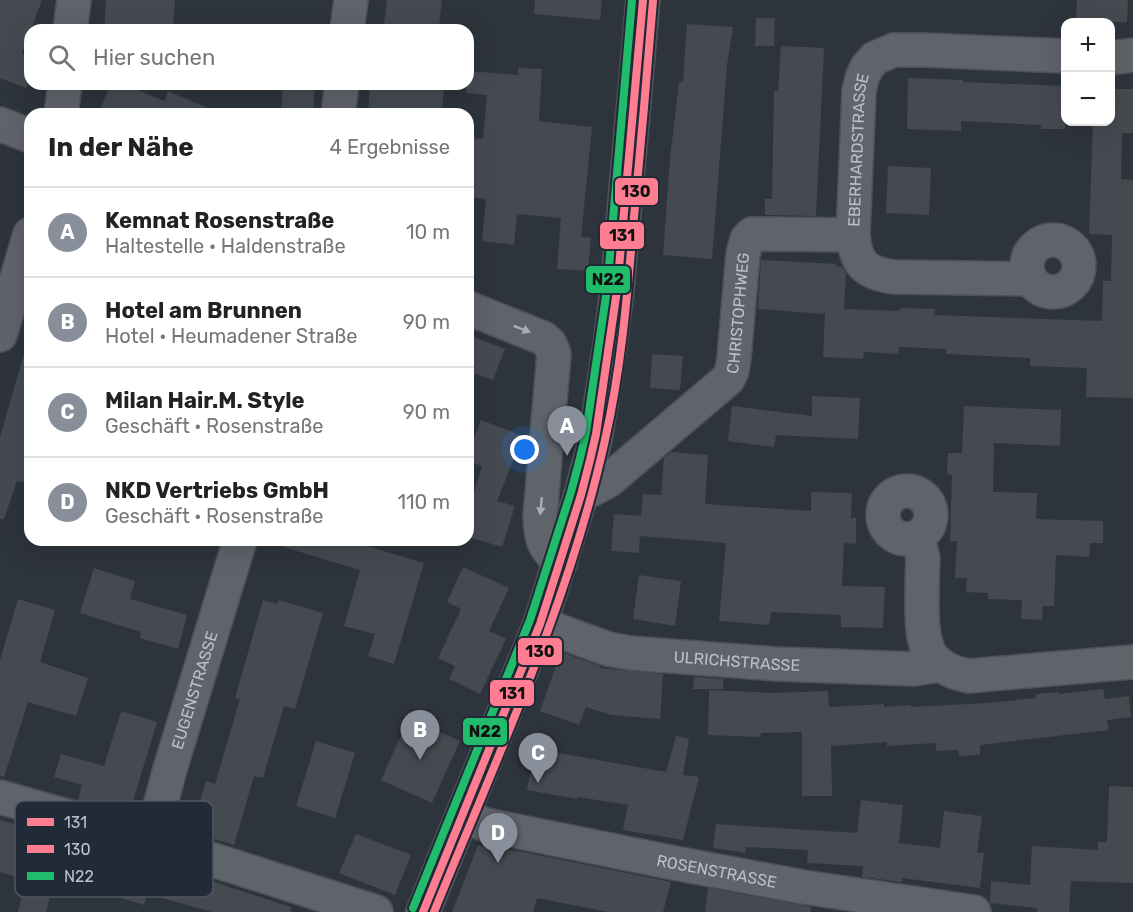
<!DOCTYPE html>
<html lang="de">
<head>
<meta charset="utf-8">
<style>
	body { margin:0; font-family:Rubik,sans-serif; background:#f6f6f6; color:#222 }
	.controls { position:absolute; right:18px; top:18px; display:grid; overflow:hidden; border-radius:12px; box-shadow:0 6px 24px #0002 }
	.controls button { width:54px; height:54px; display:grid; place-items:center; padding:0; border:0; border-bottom:2px solid #e0e0e0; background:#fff; color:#222; font:30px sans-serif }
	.you { position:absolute; left:525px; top:450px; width:21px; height:21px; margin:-15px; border:4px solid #fff; border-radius:50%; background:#1a73e8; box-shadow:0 0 0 9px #1a73e833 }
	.badge { display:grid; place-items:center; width:39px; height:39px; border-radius:50%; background:#898f9a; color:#fff; font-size:20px; font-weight:700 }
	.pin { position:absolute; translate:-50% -50px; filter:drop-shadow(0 2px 3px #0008) }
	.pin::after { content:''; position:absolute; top:32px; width:21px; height:18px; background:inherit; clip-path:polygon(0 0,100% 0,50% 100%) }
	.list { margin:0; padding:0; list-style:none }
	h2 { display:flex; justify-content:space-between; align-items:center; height:78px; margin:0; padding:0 24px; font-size:26px }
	h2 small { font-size:20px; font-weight:400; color:#767676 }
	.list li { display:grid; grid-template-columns:39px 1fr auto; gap:18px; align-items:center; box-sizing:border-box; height:90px; padding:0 24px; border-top:2px solid #e0e0e0 }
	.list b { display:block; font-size:22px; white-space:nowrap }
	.list p { margin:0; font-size:20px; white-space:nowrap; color:#767676 }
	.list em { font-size:20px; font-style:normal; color:#767676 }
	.icon { flex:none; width:33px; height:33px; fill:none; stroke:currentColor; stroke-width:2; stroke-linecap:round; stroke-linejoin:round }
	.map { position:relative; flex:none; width:1133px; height:912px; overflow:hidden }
	.search { position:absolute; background:#fff; box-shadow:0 6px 24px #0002; left:24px; top:24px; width:450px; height:66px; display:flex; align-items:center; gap:15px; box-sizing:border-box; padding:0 21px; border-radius:18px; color:#767676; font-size:22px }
	.panel { position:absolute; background:#fff; box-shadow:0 6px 24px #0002; left:24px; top:108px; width:450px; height:438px; border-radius:18px }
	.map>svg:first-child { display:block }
	.building { fill:#454a51 }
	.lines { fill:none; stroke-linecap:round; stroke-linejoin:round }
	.minor-casing { stroke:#4d5057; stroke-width:36 }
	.major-casing { stroke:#4c5059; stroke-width:36 }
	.minor { stroke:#5f636a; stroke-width:33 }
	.major { stroke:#61656c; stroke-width:33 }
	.bus-1-casing { stroke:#212a37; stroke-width:12 }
	.bus-2-casing { stroke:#212a37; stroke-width:12 }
	.bus-3-casing { stroke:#212a37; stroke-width:12 }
	.bus-1 { stroke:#ff7d91; stroke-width:8 }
	.bus-2 { stroke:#ff7d91; stroke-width:8 }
	.bus-3 { stroke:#20bc6c; stroke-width:8 }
	.oneway { fill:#a8adb8 }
	.labels { text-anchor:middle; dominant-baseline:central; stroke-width:5; stroke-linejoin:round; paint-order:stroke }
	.street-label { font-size:16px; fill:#bac0cc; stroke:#212a37 }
	.key { fill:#212a37; stroke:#4f5764; stroke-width:1.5 }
	.key-label { font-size:16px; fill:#bac0cc }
	.line-badge { stroke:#212a37; stroke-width:2 }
	.pale-badge-label { font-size:16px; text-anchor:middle; font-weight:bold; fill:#111 }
</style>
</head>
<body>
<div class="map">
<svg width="1133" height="912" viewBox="0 0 1133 912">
	<rect width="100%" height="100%" fill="#2e343c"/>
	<!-- building -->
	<path class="building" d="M0,0H42L22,53L30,56V77L26,88L0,78Z
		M106,0H175L173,30H104Z
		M387,0H442L439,26L415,24V28L384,25Z
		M535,0H602L600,20L534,14Z
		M1077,0H1128L1127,22H1076Z
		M756,18H775L774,46H755Z
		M687,24L733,27L727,65L712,259L663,255L670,159L679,82H683Z
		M781,46L824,48L816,216L765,215V199H772L774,91H778Z
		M518,68L542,69L539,121L592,127L581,237L591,238L588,271L557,269L561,218L517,214L514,245L482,241L486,199L468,197V138L483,139L487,95L466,93L468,71L518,75Z
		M908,78L963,80V82L1065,86V129H1041V125L961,121V131L907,129Z
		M111,84H123L164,101L168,91L222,114H98Z
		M283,84L315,85L313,114H281Z
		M370,84H444L442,114H368Z
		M1110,89H1133V133H1122L1121,179L1133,180V398L1086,397L1087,368L1030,366V358L946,354V349L899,347V354L864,352L863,359L823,357L825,314L758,309L761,260L836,264V266L842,267L846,273L844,309L900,311L901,308L935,309L934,315L1102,321L1103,281H1111L1112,235L1089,234L1093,122H1110Z
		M888,166L931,168L929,215L886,213Z
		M474,337L505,349L493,380L468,371V352Z
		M25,350L30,351V484L17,481L4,519H0V437Z
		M652,354L683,356L680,390L650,388Z
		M812,396L860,398L858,439L776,435L774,447L728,441L732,406L812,416Z
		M964,406L1061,410L1060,446L994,443L993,492L1037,493L1036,519L1103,521V543H1090L1089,557L1056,555L1054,606H1043L1042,620L1021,619L1022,600L988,599V593L966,592L967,578H955L957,541H950L952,475L947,474L948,453H962Z
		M481,420L523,436L497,501L515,506L502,547L468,537V513L482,466L468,461V453Z
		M671,452L708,455L705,504L811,511V492L852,493L851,518H856V544L844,543L842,586L885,587L883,628L841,627V615L771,612L769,625L719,621L726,543L640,536L639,553L611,551L614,514L641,516L643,494L661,495L664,458Z
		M278,540H347L424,563L394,664L368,656L375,634L344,626L360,570L277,545Z
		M463,567L509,588L489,631L506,639L480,694L449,679L455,666L438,658L461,609L447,602Z
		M94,568L135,581L130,599L187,615L178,649L140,638L141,632L80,613Z
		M639,575L681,581L675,626L633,619Z
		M18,599L55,610L40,662L88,678L76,716L28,702L4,777L0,776V660Z
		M263,600L277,604L279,600L323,613L295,709L284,706L263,778L254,776L234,845L191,832L206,781L215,784L240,699L235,698Z
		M561,652L600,666V668L663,674L660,719L611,715L586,707L579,725L540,711Z
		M694,677L723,679V689H693Z
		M1103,689L1105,699L1129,696L1131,717L1107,720L1109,730L980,745V755L959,756L958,750L936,751V743L887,746V742L831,746L832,796H802V732L761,733L760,737L708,735L709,690L772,693L828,691L829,707L884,704V707L911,705V707L988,703L1036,698V694L1058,692L1059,694Z
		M121,711L157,722L129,814L78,800L82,785L54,777L61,754L104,766Z
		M409,718L460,741L432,803L381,780Z
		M676,736L689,739L683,775L699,777L683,840L623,830L628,805L578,797V799L527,790L535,749L666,772Z
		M316,741L355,753L335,818L296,806Z
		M1109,786L1133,787V883L1071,881L1069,912H1037V908L990,903L991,881L1030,885L1032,846L1098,850V842H1107Z
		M861,800L903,805L899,843L940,848L944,811L982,816L977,853H984L980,888L902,878V882L862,877L863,866L807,863L808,850L746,847L745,853L713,848L716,824L857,833Z
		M0,820L91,846V849L214,882L291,907V912H212L148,894L144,905L80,886L78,894L52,887L46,912H18L26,880L0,872Z
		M356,834L411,855L395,895L339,873Z
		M478,845L528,853L671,882L663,912H608L537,898L533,912H452Z
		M708,888L811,907V912H705Z"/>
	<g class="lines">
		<!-- minor casing -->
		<g class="minor-casing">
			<g id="minor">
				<path d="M70,30L74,0"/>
				<path d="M347,30L351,0"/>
				<path d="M1110,58L1133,55"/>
				<path d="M61,114L65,84"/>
				<path d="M338,114L342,84"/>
				<path d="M0,124L30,136"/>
				<circle cx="1053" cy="266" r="26"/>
				<path id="s1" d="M1029,279L894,277C865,273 856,264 853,235L859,91L862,78L867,67L875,58L894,50H924L1066,56"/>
				<path d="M468,308L543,338L550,344L554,354L540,516C541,540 543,546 560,563"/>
				<path d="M0,335L30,234"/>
				<circle cx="907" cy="515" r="24"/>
				<path id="s2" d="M581,495L608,481L728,379L732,371L734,358L743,254L747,239L752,234L853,235"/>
				<path d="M914,539L921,550L923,559C922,577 922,594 922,611C923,649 928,667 968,676L1133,662"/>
				<path id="s3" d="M540,624L608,649L630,653L777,664L914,669L939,665"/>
				<path d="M0,797L151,840L376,912"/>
				<path id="s4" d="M463,816L486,825L664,861L803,887L974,912"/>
				<path id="s5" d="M151,840L170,769L240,540"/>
			</g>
		</g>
		<!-- major casing -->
		<g class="major-casing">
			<path id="major" d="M423,912L540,624L581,495L590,460L596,434L610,345L617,290L643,0"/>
		</g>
		<!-- minor -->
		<use href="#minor" class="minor"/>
		<!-- major -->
		<use href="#major" class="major"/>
		<!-- bus-1 casing -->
		<g class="bus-1-casing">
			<path id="bus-1" d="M423,912L540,624L581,495L590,460L596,434L617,290L643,0"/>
		</g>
		<!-- bus-2 casing -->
		<g class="bus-2-casing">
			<path id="bus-2" d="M434,912C497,757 569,603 605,440C621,370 627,298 633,228C640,152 647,77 653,1"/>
		</g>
		<!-- bus-3 casing -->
		<g class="bus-3-casing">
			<path id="bus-3" d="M413,908L530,620L571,492L580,458L586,432L607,289L632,0"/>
		</g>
		<!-- bus-1 -->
		<use href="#bus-1" class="bus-1"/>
		<!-- bus-2 -->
		<use href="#bus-2" class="bus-2"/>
		<!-- bus-3 -->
		<use href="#bus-3" class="bus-3"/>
	</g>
	<!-- one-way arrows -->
	<defs><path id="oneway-solid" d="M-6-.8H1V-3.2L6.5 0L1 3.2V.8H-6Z" transform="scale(1.5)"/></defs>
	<g class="oneway">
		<use href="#oneway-solid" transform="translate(522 329) rotate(21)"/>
		<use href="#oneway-solid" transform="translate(541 506) rotate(95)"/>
	</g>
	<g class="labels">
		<!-- street labels -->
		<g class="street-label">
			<text stroke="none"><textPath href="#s1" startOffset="286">EBERHARDSTRASSE</textPath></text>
			<text stroke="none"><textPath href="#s2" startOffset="255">CHRISTOPHWEG</textPath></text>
			<text stroke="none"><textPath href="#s3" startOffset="202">ULRICHSTRASSE</textPath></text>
			<text stroke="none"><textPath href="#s5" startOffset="156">EUGENSTRASSE</textPath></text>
			<text stroke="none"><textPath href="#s4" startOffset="260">ROSENSTRASSE</textPath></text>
		</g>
	</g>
	<!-- legend -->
	<rect x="15" y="801" width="198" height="96" rx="9" class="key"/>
	<rect x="27" y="818" width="27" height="8" fill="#ff7d91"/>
	<rect x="27" y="845" width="27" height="8" fill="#ff7d91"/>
	<rect x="27" y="872" width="27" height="8" fill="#20bc6c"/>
	<g class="key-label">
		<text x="64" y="828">131</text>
		<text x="64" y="855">130</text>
		<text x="64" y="882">N22</text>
	</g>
	<g class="line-badge">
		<rect x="614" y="177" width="45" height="29" rx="6" fill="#ff7d91"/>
		<rect x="599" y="221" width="46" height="29" rx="6" fill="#ff7d91"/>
		<rect x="585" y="265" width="46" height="29" rx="6" fill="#20bc6c"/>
		<rect x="517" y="637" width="46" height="29" rx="6" fill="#ff7d91"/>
		<rect x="489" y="679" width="46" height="28" rx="6" fill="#ff7d91"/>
		<rect x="462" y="717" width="46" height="29" rx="6" fill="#20bc6c"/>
	</g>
	<g class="pale-badge-label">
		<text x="636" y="197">130</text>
		<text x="622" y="241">131</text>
		<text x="608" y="285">N22</text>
		<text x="540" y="657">130</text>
		<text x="512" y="699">131</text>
		<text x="485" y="737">N22</text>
	</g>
</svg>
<div class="controls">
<button>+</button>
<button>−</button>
</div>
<div class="you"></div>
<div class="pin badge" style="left:567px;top:456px">A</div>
<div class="pin badge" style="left:420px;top:760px">B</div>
<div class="pin badge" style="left:538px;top:783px">C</div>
<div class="pin badge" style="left:498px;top:863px">D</div>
<div class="search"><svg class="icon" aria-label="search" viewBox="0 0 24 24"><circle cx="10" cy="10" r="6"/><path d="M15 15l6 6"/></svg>Hier suchen</div>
<section class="panel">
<h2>In der Nähe<small>4 Ergebnisse</small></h2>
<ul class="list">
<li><span class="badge">A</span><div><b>Kemnat Rosenstraße</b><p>Haltestelle · Haldenstraße</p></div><em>10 m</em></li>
<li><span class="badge">B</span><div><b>Hotel am Brunnen</b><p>Hotel · Heumadener Straße</p></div><em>90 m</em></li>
<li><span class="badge">C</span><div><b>Milan Hair.M. Style</b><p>Geschäft · Rosenstraße</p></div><em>90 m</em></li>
<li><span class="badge">D</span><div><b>NKD Vertriebs GmbH</b><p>Geschäft · Rosenstraße</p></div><em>110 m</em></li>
</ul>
</section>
</div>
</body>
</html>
